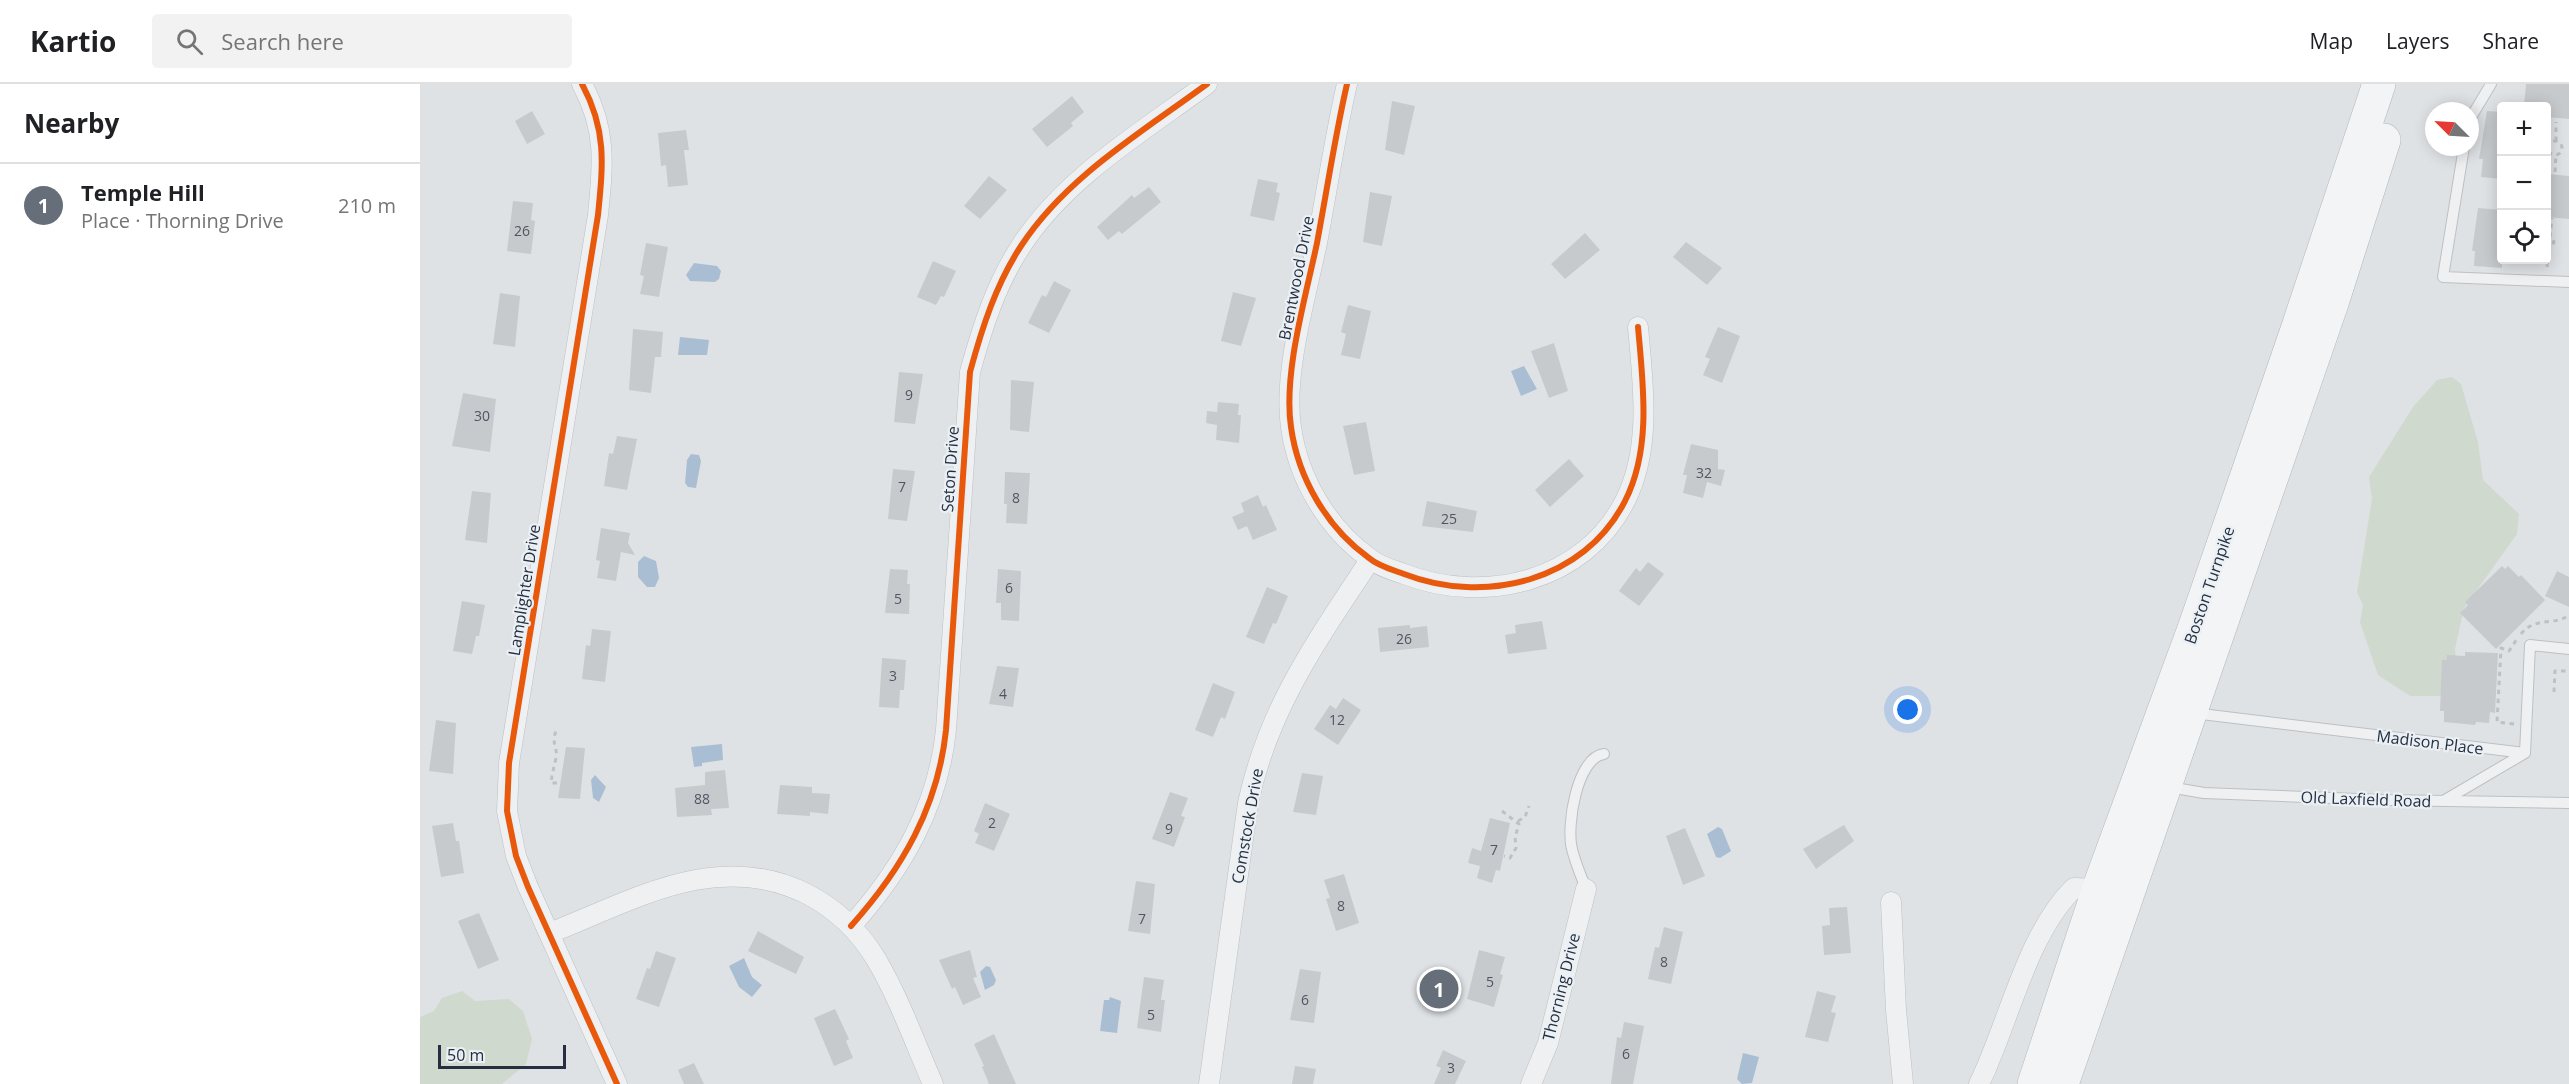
<!DOCTYPE html>
<html lang="en">
<head>
<meta charset="utf-8">
<style>
	body { margin:0; font-family:"Open Sans",sans-serif; background:#f2f2f2; color:#202124 }
	.controls { position:absolute; right:18px; top:18px; display:grid; overflow:hidden; border-radius:6px; box-shadow:0 3px 15px #0003 }
	.controls button { width:54px; height:54px; display:grid; place-items:center; padding:0; border:0; border-bottom:2px solid #e0e0e0; background:#fff; color:#202124; font:30px sans-serif }
	.compass { position:absolute; left:2005px; top:18px; width:54px; height:54px; border-radius:50%; background:#fff; box-shadow:0 3px 15px #0003; rotate:294deg }
	.scale { position:absolute; left:18px; bottom:15px; width:128px; box-sizing:border-box; padding-left:6px; border:3px solid #252f3f; border-top:0; font-size:16px; line-height:21px; white-space:nowrap; color:#252f3f; -webkit-text-stroke:4px #ebf0f5; paint-order:stroke }
	.you { position:absolute; left:1488px; top:626px; width:21px; height:21px; margin:-15px; border:4px solid #fff; border-radius:50%; background:#1a73e8; box-shadow:0 0 0 9px #1a73e833 }
	.badge { display:grid; place-items:center; width:39px; height:39px; border-radius:50%; background:#666e79; color:#fff; font-size:20px; font-weight:700 }
	.pin { position:absolute; translate:-50% -50%; border:3px solid #fff; box-shadow:0 2px 6px #0006 }
	.list { margin:0; padding:0; list-style:none }
	h2 { display:flex; justify-content:space-between; align-items:center; height:78px; margin:0; padding:0 24px; font-size:26px }
	h2 small { font-size:20px; font-weight:400; color:#757577 }
	.list li { display:grid; grid-template-columns:39px 1fr auto; gap:18px; align-items:center; box-sizing:border-box; height:84px; padding:0 24px; border-top:2px solid #e0e0e0 }
	.list b { display:block; font-size:22px; white-space:nowrap }
	.list p { margin:0; font-size:20px; white-space:nowrap; color:#757577 }
	.list em { font-size:20px; font-style:normal; color:#757577 }
	.icon { flex:none; width:33px; height:33px; fill:none; stroke:currentColor; stroke-width:2; stroke-linecap:round; stroke-linejoin:round }
	.map { position:relative; flex:none; width:2149px; height:1000px; overflow:hidden }
	header { display:flex; align-items:center; gap:36px; box-sizing:border-box; height:84px; padding:0 30px; background:#fff; border-bottom:2px solid #e0e0e0 }
	header strong { font-size:28px }
	nav { display:flex; gap:33px; margin-inline-start:auto; font-size:21px }
	.search { width:420px; height:54px; background:#f2f2f2; display:flex; align-items:center; gap:15px; box-sizing:border-box; padding:0 21px; border-radius:6px; color:#757577; font-size:22px }
	main { display:flex }
	aside { flex:1; background:#fff }
	.map>svg:first-child { display:block }
	.green { fill:#cfd9ce }
	.water { fill:#aabed3 }
	.building { fill:#c7cacd }
	.lines { fill:none; stroke-linecap:round; stroke-linejoin:round }
	.service-casing { stroke:#bdc0c3; stroke-width:12 }
	.minor-casing { stroke:#bdc0c3; stroke-width:21 }
	.trunk-casing { stroke:#b1b5ba; stroke-width:34 }
	.path { stroke:#bec0c5; stroke-width:3; stroke-dasharray:4.5 4.5; stroke-linecap:butt }
	.service { stroke:#eef0f2; stroke-width:10 }
	.minor { stroke:#eef0f2; stroke-width:20 }
	.trunk { stroke:#f3f4f5; stroke-width:33 }
	.cycleway-casing { stroke:#ebf0f5; stroke-width:10 }
	.cycleway { stroke:#e8590c; stroke-width:6 }
	.labels { text-anchor:middle; dominant-baseline:central; stroke-width:4.5; stroke-linejoin:round; paint-order:stroke }
	.number-label { font-size:14px; fill:#4e5663 }
	.street-label { font-size:16px; fill:#252f3f; stroke:#ebf0f5 }
</style>
</head>
<body>
<header>
<strong>Kartio</strong>
<div class="search"><svg class="icon" aria-label="search" viewBox="0 0 24 24"><circle cx="10" cy="10" r="6"/><path d="M15 15l6 6"/></svg>Search here</div>
<nav><a>Map</a><a>Layers</a><a>Share</a></nav>
</header>
<main>
<aside>
<h2>Nearby<small></small></h2>
<ul class="list">
<li><span class="badge">1</span><div><b>Temple Hill</b><p>Place · Thorning Drive</p></div><em>210 m</em></li>
</ul>
</aside>
<div class="map">
<svg width="2149" height="1000" viewBox="0 0 2149 1000">
	<rect width="100%" height="100%" fill="#dfe2e5"/>
	<!-- green -->
	<path class="green" d="M2032,293L2041,300L2058,358L2063,396L2099,430L2097,450L2044,524L2035,565L2038,599L2021,612H1990L1958,591L1940,538L1943,521L1937,508L1952,415L1949,393L1993,323L2017,296Z
		M42,907L55,917L89,915L103,927L112,955L106,980L82,1000H0V933L14,927L22,914Z"/>
	<!-- water -->
	<path class="water" d="M274,179L297,182L301,187L299,195L295,198L270,197L266,191Z
		M260,253L289,256L287,271H258Z
		M1104,282L1117,305L1101,312L1091,287Z
		M271,370L279,371L281,377L276,404L268,403L265,399L267,376Z
		M224,472L236,477L239,494L235,503H227L218,493V478Z
		M302,660L303,676L282,679V682L274,683L271,663Z
		M175,691L186,703L179,718L173,714L171,696Z
		M1298,743L1302,745L1311,767L1300,774L1296,773L1287,750Z
		M324,874L332,893L342,901L332,913L319,903L309,882Z
		M566,882L570,883L576,896L574,901L565,906L560,888Z
		M690,913L701,917L697,949L680,947L684,916H689Z
		M1323,969L1339,973L1332,999L1322,1000L1317,995Z"/>
	<!-- building -->
	<path class="building" d="M2106,0H2149V35L2127,33V22H2104Z
		M652,12L664,28L651,39L653,42L627,63L612,45Z
		M972,17L995,22L984,71L965,66Z
		M112,27L125,50L107,60L95,37Z
		M2067,27L2082,28V95L2061,93L2063,75H2059Z
		M266,46L269,66H264L268,101L248,103L246,81L241,82L238,49Z
		M2127,90L2149,92V135L2127,133Z
		M569,92L587,106L560,135L544,122Z
		M838,95L858,99L856,108L860,109L854,137L830,132Z
		M729,103L741,118L702,150L699,147L688,156L677,143L712,111L714,114Z
		M950,108L972,112L962,162L943,158Z
		M93,117L113,119L111,136L115,137L111,170L87,167Z
		M2058,124L2082,126V184L2054,182L2055,167H2052Z
		M1165,149L1180,166L1145,195L1131,180Z
		M1266,158L1302,184L1287,201L1253,173Z
		M226,159L248,163L239,213L220,210L224,192L220,191Z
		M513,177L536,187L524,213L521,212L516,221L497,213Z
		M634,197L651,206L629,249L608,239L622,211L626,213Z
		M813,208L836,214L821,262L801,257Z
		M80,209L100,212L95,263L73,260Z
		M928,221L951,227L940,275L921,271L926,250L921,248Z
		M1298,243L1320,252L1302,299L1283,291L1290,275L1285,273Z
		M213,245L243,248L241,273H235L231,309L209,306Z
		M1134,259L1148,307L1129,314L1111,267Z
		M479,288L503,290L495,340L474,338Z
		M591,296L614,298L609,348L590,346Z
		M43,309L76,315L70,368L32,362Z
		M798,318L819,320L818,331H821L819,359L796,356L797,341L786,339L787,327L797,328Z
		M946,338L955,387L934,391L923,342Z
		M197,352L217,355L207,406L184,402L189,369L193,370Z
		M1271,360L1298,366V385L1305,386L1301,402L1287,398L1283,414L1263,409L1267,391H1263Z
		M1149,375L1164,392L1130,423L1115,406Z
		M473,385L495,387L487,437L468,435Z
		M585,388L610,389L607,440L586,439L587,420H584Z
		M52,407L71,409L67,459L45,456Z
		M838,411L843,423L846,421L857,446L833,456L827,442L818,446L812,433L824,428L821,419Z
		M1007,417L1057,427L1053,448L1002,442Z
		M181,444L210,449L208,459L215,471L201,468L196,497L177,494L180,477L176,476Z
		M1228,478L1244,490L1219,522L1199,507L1216,484L1220,488Z
		M2082,482L2085,485L2088,482L2099,493L2101,491L2125,516L2076,565L2040,529L2048,521L2045,518Z
		M470,485L488,486L487,500H490L489,530L465,529Z
		M578,485L601,487L599,537L581,536V519H576Z
		M2137,487L2149,493V523L2125,512Z
		M847,503L868,512L856,540L853,539L844,560L826,553Z
		M42,517L65,521L59,552H56L52,570L33,567Z
		M1122,537L1127,565L1088,570L1085,551L1096,549L1095,541Z
		M990,541V544L1007,542L1009,563L960,568L958,544Z
		M172,545L191,547L185,598L162,595L166,561L170,562Z
		M2045,568L2078,569L2075,629L2070,628L2069,639L2056,638L2055,641L2024,638V627H2020L2022,576H2027V571L2045,572Z
		M462,574L486,576L484,606H480L479,624L459,623Z
		M577,582L599,584L593,623L569,620Z
		M793,599L815,608L805,635L801,633L793,653L775,646Z
		M923,614L941,626L918,661L894,645L910,621L916,625Z
		M16,636L36,639L33,690L9,687Z
		M146,663L165,664L160,715L138,714Z
		M305,686L309,724L291,725L292,731L257,733L255,704L285,701V688Z
		M882,689L903,692L896,731L873,728Z
		M360,701L392,703V709L410,710L408,730L390,728V732L357,730Z
		M750,708L768,714L761,732L765,733L754,763L732,755Z
		M565,719L590,730L574,767L555,759L559,750L554,747Z
		M1070,734L1090,739L1080,787L1076,786L1072,799L1057,794L1060,782L1048,779L1052,764L1061,767Z
		M33,739L36,757H39L44,789L21,793L12,742Z
		M1424,741L1434,757L1396,785L1383,765Z
		M1265,744L1285,792L1263,801L1246,752Z
		M924,790L939,839L916,847L906,815L910,814L904,796Z
		M716,797L735,800L730,850L708,847Z
		M1427,823L1431,869L1404,871L1402,842L1410,841L1409,824Z
		M59,829L79,876L58,885L38,837Z
		M1244,843L1263,848L1251,900L1228,895L1235,863L1239,864Z
		M338,847L384,873L376,890L328,867Z
		M550,866L557,893L553,894L561,913L543,921L535,903L532,905L519,876Z
		M1059,866L1085,873L1080,890L1083,891L1074,923L1047,915Z
		M236,867L256,874L239,923L216,915L227,884L230,885Z
		M880,885L901,888L894,939L870,936Z
		M724,893L744,896L741,916H745L741,948L717,944Z
		M1397,907L1416,912L1411,928L1416,929L1408,958L1385,953Z
		M415,925L429,955L426,957L433,974L414,982L394,934Z
		M1204,938L1224,942L1213,1000H1191L1197,953L1201,954Z
		M574,950L596,1000H569L562,983L564,982L554,960Z
		M1023,966L1046,977L1035,1000H1014L1021,984L1016,982Z
		M274,979L284,1000H264L258,986Z
		M875,982L896,985L893,1000H872Z"/>
	<g class="lines">
		<!-- service casing -->
		<g class="service-casing">
			<path id="service" d="M2050,35L2071,0
				M2044,63L2023,193L2149,198
				M1773,629L2105,669
				M2105,669L2110,561L2149,565
				M1749,703L1784,709L1964,716L2149,719
				M2025,716L2105,669
				M1166,805C1161,792 1155,778 1152,765C1146,742 1157,673 1184,670"/>
		</g>
		<!-- minor casing -->
		<g class="minor-casing">
			<path id="minor" d="M162,0C187,46 183,81 178,131L89,679L87,727L96,772L108,803L197,1000
				M927,0C915,52 907,106 897,159C886,212 863,289 871,343C878,394 907,444 949,474C958,482 973,486 984,490C1064,521 1164,498 1205,417C1232,364 1223,300 1218,243
				M1471,818L1476,926L1483,1000
				M431,842C482,785 518,723 526,646L550,288C562,244 576,200 601,162C646,93 722,48 787,0
				M130,849C214,816 298,765 387,810C416,825 439,847 456,875C479,914 495,959 513,1000
				M789,1000L828,719C849,622 897,557 950,476
				M1111,1000L1128,959L1166,805
				M1559,1000C1589,939 1606,851 1654,804L1679,805"/>
		</g>
		<!-- trunk casing -->
		<g class="trunk-casing">
			<path id="trunk" d="M1614,1000L1682,795L1775,542L1878,243L1959,0
				M1642,1000L1912,219L1964,56"/>
		</g>
		<!-- path -->
		<path class="path" d="M2128 64a7 7 0 1 1 14 0a7 7 0 1 1-14 0Z
			M2136,57V38
			M2135,88L2136,71
			M2126,152L2131,153L2134,158L2131,163L2126,164
			M2130,153L2132,134
			M2127,183L2129,164
			M2101,550C2115,532 2136,542 2149,531
			M2134,608L2135,587H2149
			M2094,640L2077,638L2081,564L2089,567L2097,555
			M137,699H131C132,690 134,683 136,674C138,662 130,659 137,645
			M1082,727L1099,740L1095,753L1096,764L1090,774L1084,772
			M1098,737L1105,733L1109,722"/>
		<!-- service -->
		<use href="#service" class="service"/>
		<!-- minor -->
		<use href="#minor" class="minor"/>
		<!-- trunk -->
		<use href="#trunk" class="trunk"/>
		<!-- cycleway casing -->
		<g class="cycleway-casing">
			<path id="cycleway" d="M162,0C187,46 183,81 178,131L89,679L87,727L96,772L108,803L197,1000
				M927,0C915,52 907,106 897,159C886,212 863,289 871,343C878,394 907,444 949,474C958,482 973,486 984,490C1064,521 1164,498 1205,417C1232,364 1223,300 1218,243
				M431,842C482,785 518,723 526,646L550,288C562,244 576,200 601,162C646,93 722,48 787,0"/>
		</g>
		<!-- cycleway -->
		<use href="#cycleway" class="cycleway"/>
	</g>
	<g class="labels">
		<!-- number labels -->
		<g class="number-label">
			<text x="102" y="146">26</text>
			<text x="489" y="310">9</text>
			<text x="62" y="331">30</text>
			<text x="1284" y="388">32</text>
			<text x="482" y="402">7</text>
			<text x="596" y="413">8</text>
			<text x="1029" y="434">25</text>
			<text x="589" y="503">6</text>
			<text x="478" y="514">5</text>
			<text x="984" y="554">26</text>
			<text x="473" y="591">3</text>
			<text x="583" y="609">4</text>
			<text x="917" y="635">12</text>
			<text x="282" y="714">88</text>
			<text x="572" y="738">2</text>
			<text x="749" y="744">9</text>
			<text x="1074" y="765">7</text>
			<text x="921" y="821">8</text>
			<text x="722" y="834">7</text>
			<text x="1244" y="877">8</text>
			<text x="1070" y="897">5</text>
			<text x="885" y="915">6</text>
			<text x="731" y="930">5</text>
			<text x="1206" y="969">6</text>
			<text x="1031" y="983">3</text>
		</g>
		<!-- street labels -->
		<g class="street-label">
			<text transform="translate(876 194) rotate(-79)">Brentwood Drive</text>
			<text transform="translate(530 385) rotate(-86)">Seton Drive</text>
			<text transform="translate(1789 501) rotate(-71)">Boston Turnpike</text>
			<text transform="translate(104 506) rotate(-81)">Lamplighter Drive</text>
			<text transform="translate(2010 658) rotate(7)">Madison Place</text>
			<text transform="translate(1946 715) rotate(2)">Old Laxfield Road</text>
			<text transform="translate(827 742) rotate(-80)">Comstock Drive</text>
			<text transform="translate(1141 903) rotate(-76)">Thorning Drive</text>
		</g>
	</g>
</svg>
<div class="controls">
<button>+</button>
<button>−</button>
<button><svg class="icon" aria-label="locate" viewBox="0 0 24 24"><circle cx="12" cy="12" r="6"/><path d="M12 2v4M12 18v4M2 12h4M18 12h4"/></svg></button>
</div>
<svg class="compass" viewBox="-18 -18 36 36"><path d="M0-13l5 13h-10z" fill="#e53935"/><path d="M0 13l5-13h-10z" fill="#757577"/></svg>
<div class="scale">50 m</div>
<div class="you"></div>
<div class="pin badge" style="left:1019px;top:905px">1</div>
</div>
</main>
</body>
</html>
